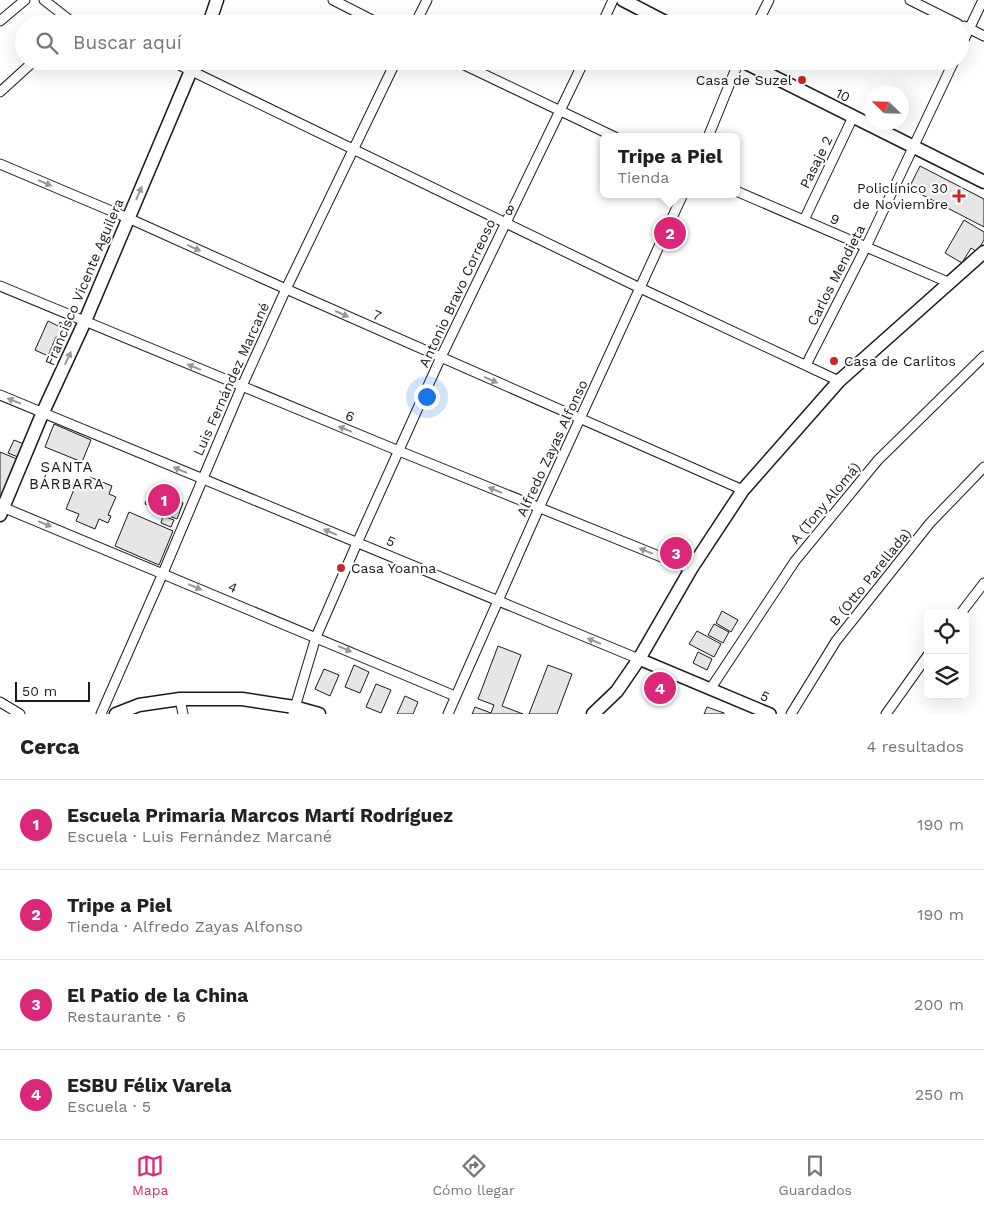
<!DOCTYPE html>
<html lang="es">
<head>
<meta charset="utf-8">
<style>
	body { margin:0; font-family:"Work Sans",sans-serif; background:#f6f6f6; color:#202124 }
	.controls { position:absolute; right:15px; bottom:15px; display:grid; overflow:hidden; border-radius:8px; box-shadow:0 5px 20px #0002 }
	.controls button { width:45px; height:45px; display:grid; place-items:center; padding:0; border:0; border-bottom:1px solid #e0e0e0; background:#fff; color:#202124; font:25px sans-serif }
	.compass { position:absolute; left:864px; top:85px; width:45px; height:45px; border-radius:50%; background:#fff; box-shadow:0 5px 20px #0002; rotate:293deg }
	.scale { position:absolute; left:15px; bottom:12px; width:75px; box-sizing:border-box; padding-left:5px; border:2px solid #1a1a1a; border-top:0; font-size:14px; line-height:18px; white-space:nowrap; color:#1a1a1a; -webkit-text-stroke:4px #fff; paint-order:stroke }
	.you { position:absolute; left:426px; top:396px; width:18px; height:18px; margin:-12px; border:4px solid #fff; border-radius:50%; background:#1a73e8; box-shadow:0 0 0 8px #1a73e833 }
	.badge { display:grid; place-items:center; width:32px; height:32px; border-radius:50%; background:#db2777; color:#fff; font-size:16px; font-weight:700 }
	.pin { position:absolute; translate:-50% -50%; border:2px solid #fff; box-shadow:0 1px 5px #0006 }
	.popup { position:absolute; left:600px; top:133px; width:140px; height:65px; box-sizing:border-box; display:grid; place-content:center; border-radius:8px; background:#fff; filter:drop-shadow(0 1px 4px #0005); font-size:16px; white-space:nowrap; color:#757577 }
	.popup b { font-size:19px; color:#202124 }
	.popup::after { content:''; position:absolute; left:50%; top:100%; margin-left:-10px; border:10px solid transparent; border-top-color:#fff }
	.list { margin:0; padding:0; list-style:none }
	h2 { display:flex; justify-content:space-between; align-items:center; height:65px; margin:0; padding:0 20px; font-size:21px }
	h2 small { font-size:16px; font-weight:400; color:#757577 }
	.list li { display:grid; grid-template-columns:32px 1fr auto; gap:15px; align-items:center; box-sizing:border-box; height:90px; padding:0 20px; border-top:1px solid #e0e0e0 }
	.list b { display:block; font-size:19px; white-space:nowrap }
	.list p { margin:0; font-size:16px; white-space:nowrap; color:#757577 }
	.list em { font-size:16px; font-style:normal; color:#757577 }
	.icon { flex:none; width:28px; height:28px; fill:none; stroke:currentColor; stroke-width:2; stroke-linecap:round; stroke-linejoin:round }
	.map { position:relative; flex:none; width:984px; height:714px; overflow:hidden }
	.search { position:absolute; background:#fff; box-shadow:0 5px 20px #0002; left:15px; right:15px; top:15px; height:55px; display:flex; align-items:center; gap:12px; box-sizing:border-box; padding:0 18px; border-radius:28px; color:#757577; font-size:19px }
	.sheet { height:425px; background:#fff }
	nav { display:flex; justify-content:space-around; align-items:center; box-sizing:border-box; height:70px; border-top:1px solid #e0e0e0; background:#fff; font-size:14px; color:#757577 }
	nav a { display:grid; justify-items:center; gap:2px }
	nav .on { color:#db2777 }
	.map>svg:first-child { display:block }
	.building { fill:#e6e6e6; stroke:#1a1a1a }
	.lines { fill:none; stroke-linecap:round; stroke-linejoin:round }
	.minor-casing { stroke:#1a1a1a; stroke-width:11 }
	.tertiary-casing { stroke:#1a1a1a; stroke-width:14 }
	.secondary-casing { stroke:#1a1a1a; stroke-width:15 }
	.minor { stroke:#fff; stroke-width:9 }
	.tertiary { stroke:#fff; stroke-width:11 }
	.secondary { stroke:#fff; stroke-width:12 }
	.oneway { fill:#989898 }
	.poi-dot { fill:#c62828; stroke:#fff; stroke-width:2 }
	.labels { text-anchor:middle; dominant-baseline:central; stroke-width:4; stroke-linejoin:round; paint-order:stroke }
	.poi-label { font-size:14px; fill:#1a1a1a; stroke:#fff; text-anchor:end }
	.street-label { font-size:14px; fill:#1a1a1a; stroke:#fff }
	.neighbourhood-label { font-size:15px; letter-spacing:1px; fill:#1a1a1a; stroke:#fff }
</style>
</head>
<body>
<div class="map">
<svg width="984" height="714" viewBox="0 0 984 714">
	<rect width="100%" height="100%" fill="#fff"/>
	<!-- building -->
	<path class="building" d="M920,166L984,199V227L909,188Z
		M964,220L984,232V240L977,252L971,248L962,263L945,253Z
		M48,321L58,326L60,322L69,327L63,340L56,337L48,356L35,350Z
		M54,424L91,440L82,462L45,447Z
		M14,440L24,444L18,457L8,453Z
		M0,452L17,459L0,499Z
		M90,477L112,486L109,494L116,497L108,515L111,516L108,523L99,519L95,529L76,521L79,514L66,509L77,482L87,486Z
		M150,491L183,503L177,519L152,509L153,507L145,504Z
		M129,512L173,531L159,565L115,546Z
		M163,516L174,520L171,527L161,523Z
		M722,611L738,620L731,632L716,623Z
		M714,624L729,632L723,643L708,635Z
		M697,631L721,644L714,657L689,644Z
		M498,646L521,655L502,706L523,714H472L475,707L491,713L494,705L478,699Z
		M698,652L712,659L707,670L693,663Z
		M354,665L369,672L360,693L345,687Z
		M548,665L572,674L557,714H529Z
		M324,669L339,675L330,696L315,689Z
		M376,684L391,690L381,713L366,707Z
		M405,696L418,702L413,714H397Z
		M707,707L724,713V714H704Z"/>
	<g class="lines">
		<!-- minor casing -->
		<g class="minor-casing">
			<path id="minor" d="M44,0L72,22L90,24
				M333,0L380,24
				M910,0L958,24
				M0,21L25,0
				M415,24L427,0
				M602,24L613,0
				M757,24L769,0
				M964,26L984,36
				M960,48L983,0
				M171,61L640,288L839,381
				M456,61L615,137
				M0,92L34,61
				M708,137L739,61
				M0,164L128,218L286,289L743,490
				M736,191L950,283
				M804,220L853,117
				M0,286L399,451L691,569
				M806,365L866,247L954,61
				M0,395L639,659
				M0,506L455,696
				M961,613L984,583
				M711,688L795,561L878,460L984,356
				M180,699L183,714
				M0,702L20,714
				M101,714L163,573L242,386L286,289L396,61
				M293,714L316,637L357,543L441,357L584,61
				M448,714L539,508L683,194
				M791,714L836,641L930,523L984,467
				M886,714L928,655"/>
		</g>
		<!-- tertiary casing -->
		<g class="tertiary-casing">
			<path id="tertiary" d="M639,659L770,714"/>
		</g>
		<!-- secondary casing -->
		<g class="secondary-casing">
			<path id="secondary" d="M623,0L669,24
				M209,24L217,0
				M742,61L984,182
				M0,515L43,412L85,321L195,61
				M116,714L139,705L180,699H242L294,707L319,714
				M593,714L617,691L639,659L691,569L743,490L839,381L984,252"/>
		</g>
		<!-- minor -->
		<use href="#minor" class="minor"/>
		<!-- tertiary -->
		<use href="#tertiary" class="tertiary"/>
		<!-- secondary -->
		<use href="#secondary" class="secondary"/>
	</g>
	<!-- one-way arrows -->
	<defs><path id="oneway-solid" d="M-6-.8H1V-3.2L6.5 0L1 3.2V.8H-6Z" transform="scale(1.25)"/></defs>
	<g class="oneway">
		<use href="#oneway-solid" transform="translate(45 183) rotate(23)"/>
		<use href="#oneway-solid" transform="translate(139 193) rotate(-67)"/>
		<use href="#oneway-solid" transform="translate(194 248) rotate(24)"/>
		<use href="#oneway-solid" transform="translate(342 314) rotate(24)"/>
		<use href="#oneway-solid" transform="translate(68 358) rotate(-65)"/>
		<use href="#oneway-solid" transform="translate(194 367) rotate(-158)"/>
		<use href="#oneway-solid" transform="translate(491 380) rotate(24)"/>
		<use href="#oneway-solid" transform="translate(14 401) rotate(-159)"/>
		<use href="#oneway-solid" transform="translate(345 429) rotate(-158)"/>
		<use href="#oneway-solid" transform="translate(180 470) rotate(-157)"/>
		<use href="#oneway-solid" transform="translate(495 490) rotate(-158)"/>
		<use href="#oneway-solid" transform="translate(45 524) rotate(22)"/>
		<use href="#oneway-solid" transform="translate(330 532) rotate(-157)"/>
		<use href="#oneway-solid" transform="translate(646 551) rotate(-158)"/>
		<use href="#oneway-solid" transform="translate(195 587) rotate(23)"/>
		<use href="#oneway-solid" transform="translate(594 641) rotate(-158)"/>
		<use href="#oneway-solid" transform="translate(345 649) rotate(23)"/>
	</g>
	<!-- markers -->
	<g class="poi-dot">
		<circle cx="802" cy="80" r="5"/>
		<path d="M956.5 188.5h5v5h5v5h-5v5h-5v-5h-5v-5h5z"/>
		<circle cx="834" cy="361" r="5"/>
		<circle cx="341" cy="568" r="5"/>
	</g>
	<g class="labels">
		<!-- poi labels -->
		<g class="poi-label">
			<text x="792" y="80">Casa de Suzel</text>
			<text x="948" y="188">Policlínico 30<tspan x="948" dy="16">de Noviembre</tspan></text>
			<text x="844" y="361" text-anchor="start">Casa de Carlitos</text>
			<text x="351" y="568" text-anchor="start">Casa Yoanna</text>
		</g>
		<!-- street labels -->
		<g class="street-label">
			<text transform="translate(843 95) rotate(26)">10</text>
			<text transform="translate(816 162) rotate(-64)">Pasaje 2</text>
			<text transform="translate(510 210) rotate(26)">8</text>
			<text transform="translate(835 219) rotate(23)">9</text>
			<text transform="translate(836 275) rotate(-63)">Carlos Mendieta</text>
			<text transform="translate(84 282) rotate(-67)">Francisco Vicente Aguilera</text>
			<text transform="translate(457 293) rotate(-65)">Antonio Bravo Correoso</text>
			<text transform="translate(377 315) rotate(24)">7</text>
			<text transform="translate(231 379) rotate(-66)">Luis Fernández Marcané</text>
			<text transform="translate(350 416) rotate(22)">6</text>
			<text transform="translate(552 448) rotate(-65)">Alfredo Zayas Alfonso</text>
			<text transform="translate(825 503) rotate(-50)">A (Tony Alomá)</text>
			<text transform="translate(391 541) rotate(23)">5</text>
			<text transform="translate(870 577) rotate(-51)">B (Otto Parellada)</text>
			<text transform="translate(233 587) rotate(23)">4</text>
			<text transform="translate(765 696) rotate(24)">5</text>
		</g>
		<!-- neighbourhood labels -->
		<g class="neighbourhood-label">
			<text x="67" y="467">SANTA<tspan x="67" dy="17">BÁRBARA</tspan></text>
		</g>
	</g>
</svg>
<div class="controls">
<button><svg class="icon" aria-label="locate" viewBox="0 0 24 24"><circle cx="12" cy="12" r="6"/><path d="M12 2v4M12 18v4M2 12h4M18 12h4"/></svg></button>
<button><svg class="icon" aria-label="layers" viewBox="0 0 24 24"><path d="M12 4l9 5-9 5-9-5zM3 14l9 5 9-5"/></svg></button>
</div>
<svg class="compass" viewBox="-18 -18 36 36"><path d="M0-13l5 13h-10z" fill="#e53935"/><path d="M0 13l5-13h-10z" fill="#757577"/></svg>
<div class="scale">50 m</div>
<div class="you"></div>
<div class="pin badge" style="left:164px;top:500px">1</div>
<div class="pin badge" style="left:670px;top:233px">2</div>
<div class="popup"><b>Tripe a Piel</b>Tienda</div>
<div class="pin badge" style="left:676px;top:553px">3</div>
<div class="pin badge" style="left:660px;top:688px">4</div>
<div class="search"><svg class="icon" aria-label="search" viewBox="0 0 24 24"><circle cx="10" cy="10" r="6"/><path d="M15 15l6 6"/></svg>Buscar aquí</div>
</div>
<section class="sheet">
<h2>Cerca<small>4 resultados</small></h2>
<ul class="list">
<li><span class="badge">1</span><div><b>Escuela Primaria Marcos Martí Rodríguez</b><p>Escuela · Luis Fernández Marcané</p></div><em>190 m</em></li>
<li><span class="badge">2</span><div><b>Tripe a Piel</b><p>Tienda · Alfredo Zayas Alfonso</p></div><em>190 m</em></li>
<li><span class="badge">3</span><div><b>El Patio de la China</b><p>Restaurante · 6</p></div><em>200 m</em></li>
<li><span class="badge">4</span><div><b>ESBU Félix Varela</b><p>Escuela · 5</p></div><em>250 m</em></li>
</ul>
</section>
<nav>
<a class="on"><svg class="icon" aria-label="map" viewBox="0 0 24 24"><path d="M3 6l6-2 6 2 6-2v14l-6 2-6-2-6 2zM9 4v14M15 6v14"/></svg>Mapa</a>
<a><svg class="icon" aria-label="directions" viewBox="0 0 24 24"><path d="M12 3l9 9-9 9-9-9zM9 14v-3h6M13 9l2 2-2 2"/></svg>Cómo llegar</a>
<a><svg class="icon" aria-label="saved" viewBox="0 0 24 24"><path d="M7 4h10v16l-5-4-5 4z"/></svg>Guardados</a>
</nav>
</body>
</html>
